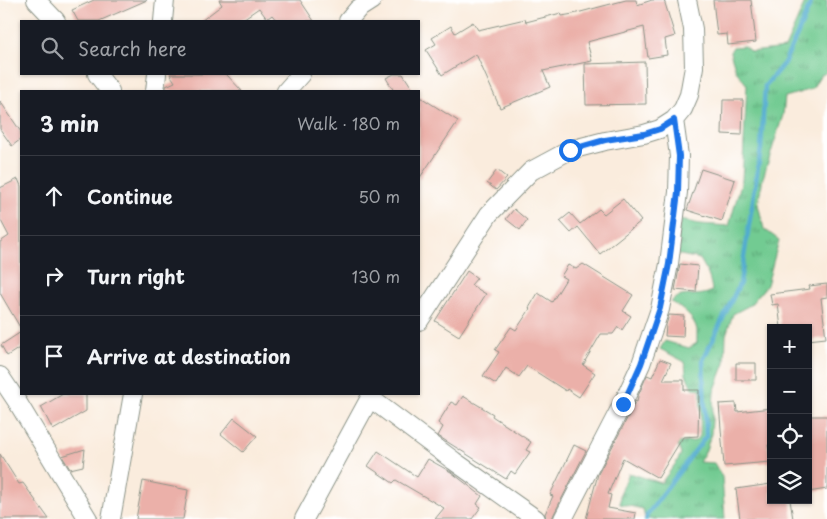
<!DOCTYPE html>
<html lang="en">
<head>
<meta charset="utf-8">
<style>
	body { margin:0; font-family:"Playpen Sans",sans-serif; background:#20242c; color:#f1f3f6 }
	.controls { position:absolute; right:15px; bottom:15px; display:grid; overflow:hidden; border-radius:0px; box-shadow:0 1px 4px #0004 }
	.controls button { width:45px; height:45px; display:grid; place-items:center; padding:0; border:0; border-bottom:1px solid #363941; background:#171b24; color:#f1f3f6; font:25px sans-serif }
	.stop { position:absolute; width:15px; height:15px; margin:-11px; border:4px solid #1a73e8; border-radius:50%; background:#fff }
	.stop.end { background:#1a73e8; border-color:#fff; box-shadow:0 1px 5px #0008 }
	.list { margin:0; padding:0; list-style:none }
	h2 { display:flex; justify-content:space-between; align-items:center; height:65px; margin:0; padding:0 20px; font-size:21px }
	h2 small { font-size:16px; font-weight:400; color:#9ea1a6 }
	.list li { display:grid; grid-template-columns:32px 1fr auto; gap:15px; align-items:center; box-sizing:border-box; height:80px; padding:0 20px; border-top:1px solid #363941 }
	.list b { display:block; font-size:19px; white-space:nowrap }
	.list em { font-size:16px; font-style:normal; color:#9ea1a6 }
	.icon { flex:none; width:28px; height:28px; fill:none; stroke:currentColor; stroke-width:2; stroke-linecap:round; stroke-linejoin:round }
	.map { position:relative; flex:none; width:827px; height:519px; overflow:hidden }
	.search { position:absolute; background:#171b24; box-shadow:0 1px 4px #0004; left:20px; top:20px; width:400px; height:55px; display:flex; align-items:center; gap:12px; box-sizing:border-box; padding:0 18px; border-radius:0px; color:#9ea1a6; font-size:19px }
	.panel { position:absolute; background:#171b24; box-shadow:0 1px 4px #0004; left:20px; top:90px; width:400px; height:305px; border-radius:0px }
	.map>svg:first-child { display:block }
	.grass { fill:url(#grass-tufts); stroke:#488463 }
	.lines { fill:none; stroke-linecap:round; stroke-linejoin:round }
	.stream { stroke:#51accf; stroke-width:4.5 }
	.building { fill:#ebb0a9 }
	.minor-casing { stroke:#8c9488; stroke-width:20 }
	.minor { stroke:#fff; stroke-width:18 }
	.route { stroke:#1a73e8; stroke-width:6 }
</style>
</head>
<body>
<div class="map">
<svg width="827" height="519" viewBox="0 0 827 519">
	<defs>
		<pattern id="grass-tufts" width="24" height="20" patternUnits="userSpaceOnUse" patternTransform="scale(1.25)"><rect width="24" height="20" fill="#72cb92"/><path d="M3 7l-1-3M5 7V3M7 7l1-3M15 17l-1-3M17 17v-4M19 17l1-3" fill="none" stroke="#5da678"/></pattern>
	</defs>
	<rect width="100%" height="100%" fill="#fff"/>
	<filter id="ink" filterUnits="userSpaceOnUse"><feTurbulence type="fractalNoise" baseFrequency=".02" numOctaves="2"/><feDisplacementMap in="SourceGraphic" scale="10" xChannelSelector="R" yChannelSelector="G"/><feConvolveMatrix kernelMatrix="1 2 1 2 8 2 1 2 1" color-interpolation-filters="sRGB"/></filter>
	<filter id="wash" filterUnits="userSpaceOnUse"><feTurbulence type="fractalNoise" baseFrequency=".0096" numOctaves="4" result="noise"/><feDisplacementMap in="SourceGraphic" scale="20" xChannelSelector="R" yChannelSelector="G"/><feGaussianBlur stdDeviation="1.12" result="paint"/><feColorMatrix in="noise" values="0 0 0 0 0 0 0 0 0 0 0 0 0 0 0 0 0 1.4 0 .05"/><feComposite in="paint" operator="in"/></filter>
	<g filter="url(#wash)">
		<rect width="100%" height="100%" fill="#faecdd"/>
		<!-- grass -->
		<path class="grass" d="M806,0H827V72L820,76L812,89L785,97L783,115L763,178L758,204L764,229L779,240L767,285L750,305L733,314L726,335L725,363L714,392L711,434L706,450L699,462L714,463L722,477L725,519H645L643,509L620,504V494L629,473L661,483L676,463L681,454L677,443L694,441L700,436L701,389L692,388L686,374L685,362L660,349L665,341L689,348L697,343C697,339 697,334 697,330C695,318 681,308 671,302C683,290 697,299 712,291C711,279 706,269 700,259L676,254L680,220L700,224L729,226L742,180L747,85L736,71L730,52L733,47L744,46L751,52L785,48Z"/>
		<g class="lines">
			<!-- stream -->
			<path class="stream" d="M646,519L647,515L706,436L703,360L740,283L761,148L765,86L784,63L798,33L812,0"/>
		</g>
		<g id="blocks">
			<!-- building -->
			<path class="building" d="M94,0H147L99,21H78L72,10Z
				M219,0H300L314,21H277L272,15L267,19L259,8L240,21H201L222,5Z
				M626,0H636L637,5L652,0H664L675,36L665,39L667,55L648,58L644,27L587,42L592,61L543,71L550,87L500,108L476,54L442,75L426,50L436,44L432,38L451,26L455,33L473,22L478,30L525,19L526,22L561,13L562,16L573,14Z
				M713,0H751L756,42L728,45L727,34L717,35Z
				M645,62L646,104L586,105L585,64Z
				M170,74H226L242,91H166V86L175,82Z
				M394,74H403L414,91H394L386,78Z
				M419,96L458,121L419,179Z
				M723,100H743L742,135L722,134Z
				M0,101L21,132V139L12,146L0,129Z
				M701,169L735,180L722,221L687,210Z
				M497,170L507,178L496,190L487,183Z
				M18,179L21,186V329L0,293V242L9,236L0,219V188Z
				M623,199L641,221L600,254L578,227L571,233L560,221L570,213L580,224L599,209L604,214Z
				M514,209L527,220L520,230L506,219Z
				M583,264L633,295L623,311L631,316L622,330L618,327L613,334H601L585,361H586L583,365L595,373L579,397L567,389L566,391L527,366L519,377L506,368L496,384L483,376L499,352L495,350L511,327L516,330L530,309L529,308L538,293L552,302L566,279L561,276L568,265L576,269Z
				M680,264L698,266L696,292L675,290Z
				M467,271L477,278L471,285L486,294L459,336L435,321Z
				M827,284V297L821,298L826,338L808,340V328H781L778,304L772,305L770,294L810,289L809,286Z
				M669,315L684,316L683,337L665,336L666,325Z
				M21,332V347L7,356L1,345Z
				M660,359L671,363L663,380H684V390H699L698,436L683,437L658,478L623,458L608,494L611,495L608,508L636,513L635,519H586L598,474L631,411L635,401L637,402L638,396L647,375L652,377Z
				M736,363H756V380H736Z
				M63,394H86V411L53,430L41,407Z
				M463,396L493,414L492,416L531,442L526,450L530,452L515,474L511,471L506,479L438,436L443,427L438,423L451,402L457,405Z
				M736,403L737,412L771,408V444L768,445L770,462L724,466L719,404Z
				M808,416H827V489L808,492Z
				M234,418L257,436L243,452L221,434Z
				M574,445L586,451L554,514L552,519H546L545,514L553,496L550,495Z
				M85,449L83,466L70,469L62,456Z
				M378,451L417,477L428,459L451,472L482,496L477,504L481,507L472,519H435L444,508L396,480L393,483L368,466Z
				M0,454L19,484L23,483L49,519H0Z
				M143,481L188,490L183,519H136Z
				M771,484V500H790L793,519H740L736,489Z"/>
		</g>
	</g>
	<g filter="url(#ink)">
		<use href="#blocks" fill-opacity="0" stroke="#8c9488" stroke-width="1"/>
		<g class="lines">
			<!-- minor casing -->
			<g class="minor-casing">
				<path id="minor" d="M36,0L56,21
					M163,21L165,0
					M348,21L358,9L372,0
					M97,74L110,91
					M155,91L157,74
					M286,91L301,74
					M419,321L489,214L531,171L570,150L605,141L644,134L660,129L674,120L683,109L689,95L694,67L693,29L687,0
					M0,376L18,403L88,519
					M370,398L454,461L536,519
					M111,519L133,394
					M304,519L372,394
					M563,519L623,403L641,364L660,309L669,264L678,192L679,156L674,120"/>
			</g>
			<!-- minor -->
			<use href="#minor" class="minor"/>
		</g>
	</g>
	<g class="lines" filter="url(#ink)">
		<!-- route -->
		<path class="route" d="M570,150L605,140L644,134L660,129L674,120L679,156L678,192L669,264L660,308L641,364L623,404"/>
	</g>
</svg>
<div class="controls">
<button>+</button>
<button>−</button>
<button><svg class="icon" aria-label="locate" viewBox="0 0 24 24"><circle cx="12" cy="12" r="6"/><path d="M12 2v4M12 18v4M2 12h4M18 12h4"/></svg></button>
<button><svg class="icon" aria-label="layers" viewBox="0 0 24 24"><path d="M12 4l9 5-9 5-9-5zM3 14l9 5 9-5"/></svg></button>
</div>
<div class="stop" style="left:570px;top:150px"></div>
<div class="stop end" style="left:623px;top:404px"></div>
<div class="search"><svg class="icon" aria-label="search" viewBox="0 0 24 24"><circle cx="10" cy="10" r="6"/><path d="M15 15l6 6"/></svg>Search here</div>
<section class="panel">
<h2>3 min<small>Walk · 180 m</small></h2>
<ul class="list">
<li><svg class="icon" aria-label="ahead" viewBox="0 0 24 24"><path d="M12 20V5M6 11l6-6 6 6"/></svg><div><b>Continue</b></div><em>50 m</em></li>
<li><svg class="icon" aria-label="right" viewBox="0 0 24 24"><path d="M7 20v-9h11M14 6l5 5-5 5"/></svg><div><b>Turn right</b></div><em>130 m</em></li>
<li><svg class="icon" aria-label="arrive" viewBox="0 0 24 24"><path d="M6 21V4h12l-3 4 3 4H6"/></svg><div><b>Arrive at destination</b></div></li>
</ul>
</section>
</div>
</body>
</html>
